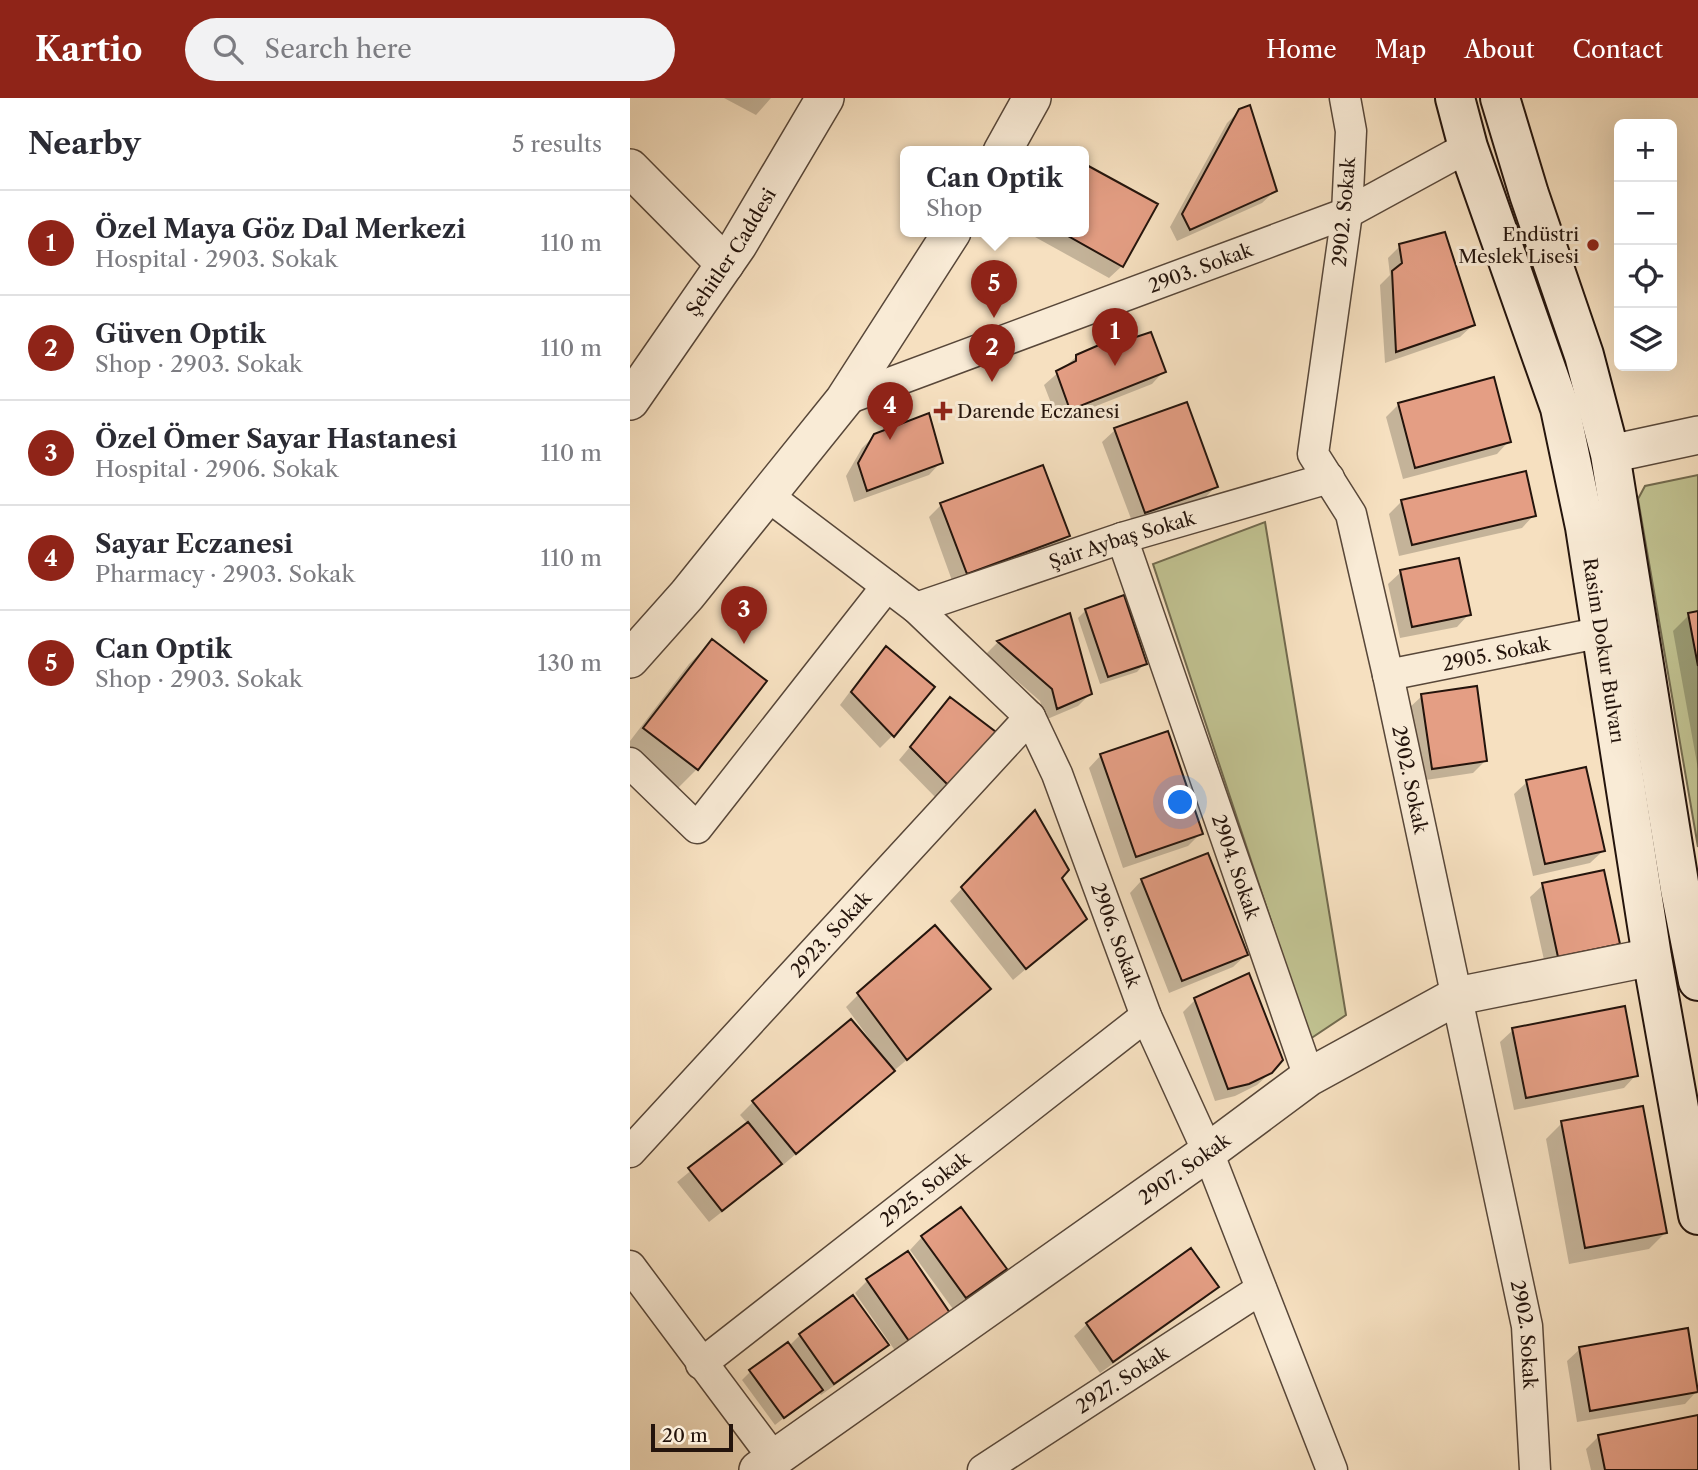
<!DOCTYPE html>
<html lang="en">
<head>
<meta charset="utf-8">
<style>
	body { margin:0; font-family:"Libre Caslon Text",serif; background:#f2f2f3; color:#2b2b33 }
	.controls { position:absolute; right:21px; top:21px; display:grid; overflow:hidden; border-radius:10px; box-shadow:0 7px 28px #0002 }
	.controls button { width:63px; height:63px; display:grid; place-items:center; padding:0; border:0; border-bottom:2px solid #e1e1e2; background:#fff; color:#2b2b33; font:35px sans-serif }
	.scale { position:absolute; left:21px; bottom:18px; width:82px; box-sizing:border-box; padding-left:7px; border:4px solid #24140c; border-top:0; font-size:19px; line-height:24px; white-space:nowrap; color:#24140c; -webkit-text-stroke:5px #f9ebd6; paint-order:stroke }
	.you { position:absolute; left:551px; top:705px; width:24px; height:24px; margin:-18px; border:5px solid #fff; border-radius:50%; background:#1a73e8; box-shadow:0 0 0 10px #1a73e833 }
	.badge { display:grid; place-items:center; width:46px; height:46px; border-radius:50%; background:#8f2418; color:#fff; font-size:23px; font-weight:700 }
	.pin { position:absolute; translate:-50% -58px; filter:drop-shadow(0 2px 4px #0008) }
	.pin::after { content:''; position:absolute; top:37px; width:24px; height:21px; background:inherit; clip-path:polygon(0 0,100% 0,50% 100%) }
	.popup { position:absolute; left:270px; top:48px; width:189px; height:91px; box-sizing:border-box; display:grid; place-content:center; border-radius:10px; background:#fff; filter:drop-shadow(0 2px 5px #0005); font-size:23px; white-space:nowrap; color:#7c7c81 }
	.popup b { font-size:26px; color:#2b2b33 }
	.popup::after { content:''; position:absolute; left:50%; top:100%; margin-left:-14px; border:14px solid transparent; border-top-color:#fff }
	.list { margin:0; padding:0; list-style:none }
	h2 { display:flex; justify-content:space-between; align-items:center; height:91px; margin:0; padding:0 28px; font-size:30px }
	h2 small { font-size:23px; font-weight:400; color:#7c7c81 }
	.list li { display:grid; grid-template-columns:46px 1fr auto; gap:21px; align-items:center; box-sizing:border-box; height:105px; padding:0 28px; border-top:2px solid #e1e1e2 }
	.list b { display:block; font-size:26px; white-space:nowrap }
	.list p { margin:0; font-size:23px; white-space:nowrap; color:#7c7c81 }
	.list em { font-size:23px; font-style:normal; color:#7c7c81 }
	.icon { flex:none; width:38px; height:38px; fill:none; stroke:currentColor; stroke-width:2; stroke-linecap:round; stroke-linejoin:round }
	.map { position:relative; flex:none; width:1068px; height:1372px; overflow:hidden }
	header { display:flex; align-items:center; gap:42px; box-sizing:border-box; height:98px; padding:0 35px; background:#8f2418; color:#fff }
	header strong { font-size:33px }
	nav { display:flex; gap:38px; margin-inline-start:auto; font-size:24px }
	.search { width:490px; height:63px; background:#f2f2f3; display:flex; align-items:center; gap:18px; box-sizing:border-box; padding:0 24px; border-radius:38px; color:#7c7c81; font-size:26px }
	main { display:flex }
	aside { flex:1; background:#fff }
	.map>svg:first-child { display:block }
	.green { fill:#c0c190; stroke:#726a4e; stroke-width:2 }
	.shadow { fill:#0003 }
	.building { fill:#e49e84; stroke:#24140c; stroke-width:2 }
	.lines { fill:none; stroke-linecap:round; stroke-linejoin:round }
	.minor-casing { stroke:#584739; stroke-width:33 }
	.tertiary-casing { stroke:#584739; stroke-width:40 }
	.secondary-casing { stroke:#24140c; stroke-width:42 }
	.minor { stroke:#f9ebd6; stroke-width:30 }
	.tertiary { stroke:#f9ebd6; stroke-width:37 }
	.secondary { stroke:#f9ebd6; stroke-width:38 }
	.poi-dot { fill:#8f2418; stroke:#f9ebd6; stroke-width:2.5 }
	.labels { text-anchor:middle; dominant-baseline:central; stroke-width:6; stroke-linejoin:round; paint-order:stroke }
	.street-label { font-size:19px; fill:#24140c; stroke:#f9ebd6 }
	.poi-label { font-size:19px; fill:#24140c; stroke:#f9ebd6; text-anchor:end }
</style>
</head>
<body>
<header>
<strong>Kartio</strong>
<div class="search"><svg class="icon" aria-label="search" viewBox="0 0 24 24"><circle cx="10" cy="10" r="6"/><path d="M15 15l6 6"/></svg>Search here</div>
<nav><a>Home</a><a>Map</a><a>About</a><a>Contact</a></nav>
</header>
<main>
<aside>
<h2>Nearby<small>5 results</small></h2>
<ul class="list">
<li><span class="badge">1</span><div><b>Özel Maya Göz Dal Merkezi</b><p>Hospital · 2903. Sokak</p></div><em>110 m</em></li>
<li><span class="badge">2</span><div><b>Güven Optik</b><p>Shop · 2903. Sokak</p></div><em>110 m</em></li>
<li><span class="badge">3</span><div><b>Özel Ömer Sayar Hastanesi</b><p>Hospital · 2906. Sokak</p></div><em>110 m</em></li>
<li><span class="badge">4</span><div><b>Sayar Eczanesi</b><p>Pharmacy · 2903. Sokak</p></div><em>110 m</em></li>
<li><span class="badge">5</span><div><b>Can Optik</b><p>Shop · 2903. Sokak</p></div><em>130 m</em></li>
</ul>
</aside>
<div class="map">
<svg width="1068" height="1372" viewBox="0 0 1068 1372">
	<rect width="100%" height="100%" fill="#f6e0c0"/>
	<filter id="stains"><feTurbulence type="fractalNoise" baseFrequency=".00286" numOctaves="4"/><feColorMatrix values="0 0 0 0 .2 0 0 0 0 .09 0 0 0 0 .02 0 0 0 .5 -.17"/></filter>
	<radialGradient id="worn" r=".72"><stop offset=".6" stop-color="#630" stop-opacity="0"/><stop offset="1" stop-color="#630" stop-opacity=".3"/></radialGradient>
	<!-- green -->
	<path class="green" d="M1068,377V749L1008,401L1015,388Z
		M635,424L716,917L680,941L523,466Z"/>
	<!-- shadow -->
	<path class="shadow" d="M94,0H141L126,17Z
		M610,12L645,93L632,105L547,143L540,129L597,25Z
		M396,134H453L492,168L479,180Z
		M770,148L843,227L830,239L755,265L750,187L760,177L758,160Z
		M502,243L534,273L522,286L428,323L414,287L447,258Z
		M769,306L879,343L867,356L773,381L756,319Z
		M485,332L586,388L574,401L503,426L472,344Z
		M245,337L311,364L299,377L224,404L216,378L232,350Z
		M772,403L904,417L892,430L769,458L759,416Z
		M311,407L438,438L425,450L324,488L299,419Z
		M771,474L839,516L827,529L770,540L758,486Z
		M456,512L515,565L507,574L470,586L448,520Z
		M1068,515V671L1043,533L1059,517Z
		M439,518L460,596L448,608L415,622L410,603L356,556L368,544Z
		M82,543L67,671L44,694L0,660V643L59,566Z
		M256,551L263,637L250,650L210,607L243,563Z
		M792,598L855,663L843,675L789,683L779,610Z
		M320,601L363,635L307,701L269,662Z
		M471,657L571,735L558,748L493,770L459,670Z
		M897,684L973,753L960,765L903,778L884,696Z
		M392,727L430,780L454,821L383,882L320,803Z
		M512,782L616,857L603,869L539,895L500,795Z
		M913,787L988,845L975,858L916,871L900,799Z
		M228,897L346,903L153,1067L151,1064L137,1078L79,1124L47,1084L118,1026L110,1017L123,1004L220,923L239,945L241,943L216,909Z
		M565,902L641,974L627,987L605,998L585,1003L553,914Z
		M883,932L1006,977L994,990L884,1012L870,944Z
		M932,1025L1035,1135L1019,1151L939,1166L916,1041Z
		M331,1111L374,1171L362,1183L323,1211L280,1152L292,1139Z
		M237,1183L318,1215L266,1254L225,1195Z
		M587,1188L574,1201L470,1275L444,1238L457,1226Z
		M170,1237L256,1247L244,1259L191,1297L188,1293L145,1327L112,1282L120,1274L159,1248Z
		M950,1251L1067,1293L1055,1306L947,1324L937,1263Z
		M969,1338L1068,1372H961L956,1351Z"/>
	<!-- building -->
	<path class="building" d="M620,7L647,93L560,132L552,116L609,11Z
		M453,65L528,106L493,169L431,134H453Z
		M815,134L845,227L766,254L762,173L772,165L769,146Z
		M501,233L503,240L521,234L536,274L440,312L426,273L446,263V257Z
		M864,279L881,344L785,370L768,305Z
		M557,304L588,389L515,415L484,330Z
		M299,315L313,365L237,393L228,365L244,336Z
		M413,367L440,438L337,476L310,405Z
		M896,373L906,418L782,447L771,402Z
		M829,460L841,517L782,529L770,472Z
		M494,497L517,566L478,579L455,511Z
		M1068,513V568L1058,515Z
		M440,515L462,596L427,611L422,591L367,543Z
		M82,541L137,583L68,672L13,630Z
		M256,548L305,589L264,639L221,594Z
		M847,588L857,663L802,671L791,596Z
		M320,599L366,634L321,690L280,649Z
		M538,633L573,736L506,759L470,656Z
		M956,669L975,753L915,766L896,682Z
		M405,712L439,772L432,780L457,821L396,871L331,789Z
		M578,755L618,857L552,883L511,781Z
		M974,772L990,846L928,859L912,785Z
		M305,827L361,891L277,962L227,895Z
		M619,875L653,962L642,975L619,986L598,991L564,900Z
		M995,908L1008,978L896,1000L882,930Z
		M221,921L265,973L166,1056L122,1003Z
		M1013,1008L1037,1135L955,1150L931,1023Z
		M118,1024L152,1066L92,1113L58,1070Z
		M331,1109L377,1171L336,1200L291,1138Z
		M561,1150L589,1189L483,1264L456,1225Z
		M278,1153L320,1215L279,1243L236,1181Z
		M223,1197L259,1247L204,1286L169,1236Z
		M1058,1230L1068,1294L960,1313L949,1249Z
		M158,1244L193,1292L154,1320L119,1272Z
		M1068,1317V1372H975L968,1337Z"/>
	<g class="lines">
		<!-- minor casing -->
		<g class="minor-casing">
			<g id="minor">
				<path id="s1" d="M715,0L721,33L717,115L683,356L721,416L758,577L897,1228L905,1372"/>
				<path id="s2" d="M214,302L717,115L838,49"/>
				<path id="s3" d="M138,398L286,510L400,619L427,676L516,918L578,1054L702,1372"/>
				<path id="s4" d="M492,440L679,979"/>
				<path id="s5" d="M286,510L492,440L699,380"/>
				<path id="s6" d="M758,577L973,534"/>
				<path d="M0,665L67,730L257,488"/>
				<path id="s7" d="M0,1054L400,619"/>
				<path d="M0,1168L145,1362"/>
				<path id="s8" d="M71,1266L516,918"/>
				<path id="s9" d="M353,1372L631,1191"/>
			</g>
		</g>
		<!-- tertiary casing -->
		<g class="tertiary-casing">
			<g id="tertiary">
				<path d="M372,54L402,0"/>
				<path d="M0,70L95,166"/>
				<path id="s10" d="M0,303L108,147L195,0"/>
				<path d="M980,356L1068,337"/>
				<path d="M0,561L57,497L214,302L322,134"/>
				<path id="s11" d="M128,1372L578,1054L679,979L827,898L1022,859"/>
			</g>
		</g>
		<!-- secondary casing -->
		<g class="secondary-casing">
			<g id="secondary">
				<path id="s12" d="M825,0L838,49L930,310L955,429L1022,859L1068,1117"/>
				<path d="M870,0L899,96L954,257L980,356L1050,791L1068,883"/>
			</g>
		</g>
		<!-- minor -->
		<use href="#minor" class="minor"/>
		<!-- tertiary -->
		<use href="#tertiary" class="tertiary"/>
		<!-- secondary -->
		<use href="#secondary" class="secondary"/>
	</g>
	<!-- markers -->
	<g class="poi-dot">
		<circle cx="963" cy="147" r="7"/>
		<path d="M309.5 302.5h7v7h7v7h-7v7h-7v-7h-7v-7h7z"/>
	</g>
	<g class="labels">
		<!-- street labels -->
		<g class="street-label">
			<text transform="translate(714 114) rotate(-85)">2902. Sokak</text>
			<text stroke="none"><textPath href="#s10" startOffset="180">Şehitler Caddesi</textPath></text>
			<text stroke="none"><textPath href="#s2" startOffset="380">2903. Sokak</textPath></text>
			<text stroke="none"><textPath href="#s5" startOffset="217">Şair Aybaş Sokak</textPath></text>
			<text stroke="none"><textPath href="#s12" startOffset="574">Rasim Dokur Bulvarı</textPath></text>
			<text stroke="none"><textPath href="#s6" startOffset="110">2905. Sokak</textPath></text>
			<text stroke="none"><textPath href="#s1" startOffset="702">2902. Sokak</textPath></text>
			<text stroke="none"><textPath href="#s4" startOffset="348">2904. Sokak</textPath></text>
			<text stroke="none"><textPath href="#s3" startOffset="578">2906. Sokak</textPath></text>
			<text stroke="none"><textPath href="#s7" startOffset="296">2923. Sokak</textPath></text>
			<text stroke="none"><textPath href="#s11" startOffset="522">2907. Sokak</textPath></text>
			<text stroke="none"><textPath href="#s8" startOffset="284">2925. Sokak</textPath></text>
			<text stroke="none"><textPath href="#s1" startOffset="1269">2902. Sokak</textPath></text>
			<text stroke="none"><textPath href="#s9" startOffset="166">2927. Sokak</textPath></text>
		</g>
		<!-- poi labels -->
		<g class="poi-label">
			<text x="949" y="136">Endüstri<tspan x="949" dy="22">Meslek Lisesi</tspan></text>
			<text x="327" y="313" text-anchor="start">Darende Eczanesi</text>
		</g>
	</g>
	<rect width="100%" height="100%" filter="url(#stains)"/>
	<rect width="100%" height="100%" fill="url(#worn)"/>
</svg>
<div class="controls">
<button>+</button>
<button>−</button>
<button><svg class="icon" aria-label="locate" viewBox="0 0 24 24"><circle cx="12" cy="12" r="6"/><path d="M12 2v4M12 18v4M2 12h4M18 12h4"/></svg></button>
<button><svg class="icon" aria-label="layers" viewBox="0 0 24 24"><path d="M12 4l9 5-9 5-9-5zM3 14l9 5 9-5"/></svg></button>
</div>
<div class="scale">20 m</div>
<div class="you"></div>
<div class="pin badge" style="left:485px;top:268px">1</div>
<div class="pin badge" style="left:362px;top:284px">2</div>
<div class="pin badge" style="left:114px;top:546px">3</div>
<div class="pin badge" style="left:260px;top:342px">4</div>
<div class="pin badge" style="left:364px;top:220px">5</div>
<div class="popup"><b>Can Optik</b>Shop</div>
</div>
</main>
</body>
</html>
